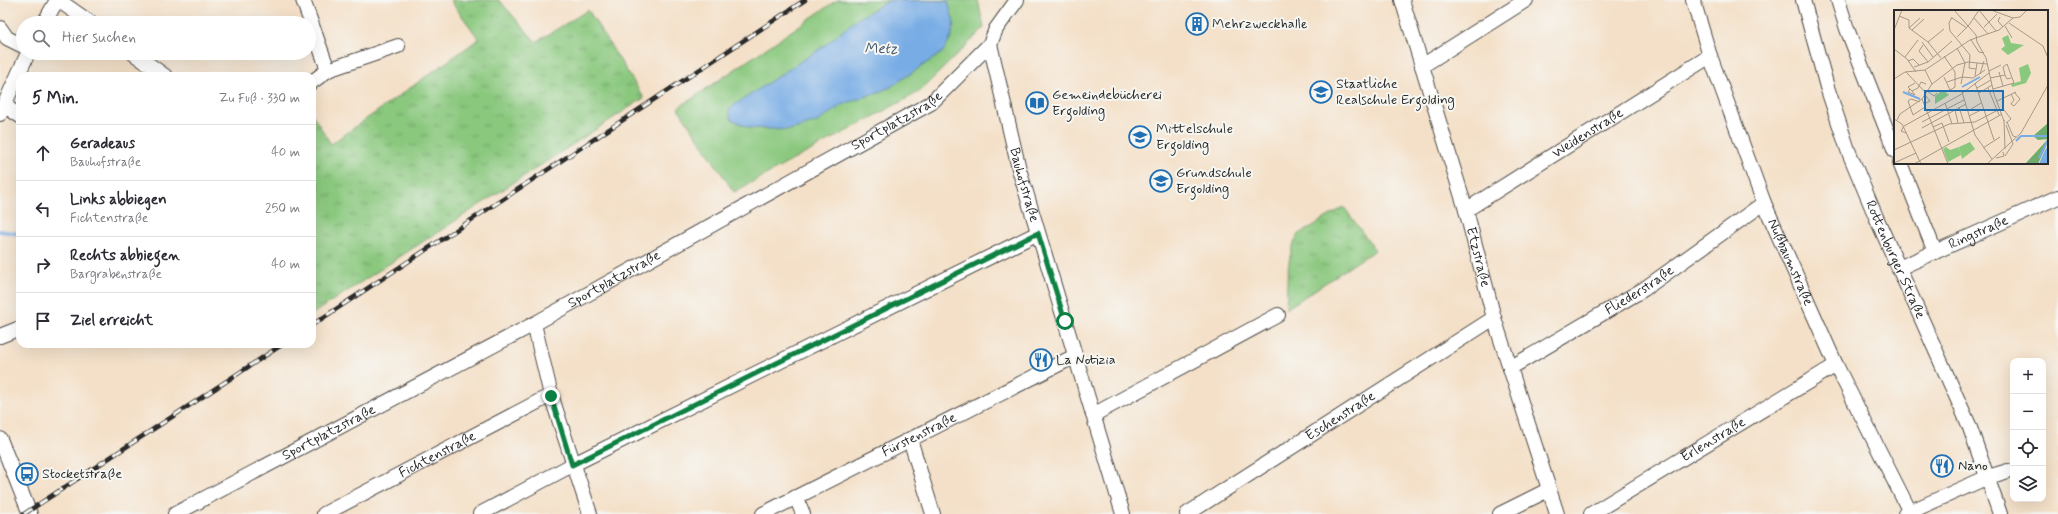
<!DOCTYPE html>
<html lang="de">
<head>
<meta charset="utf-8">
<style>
	body { margin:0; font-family:Mynerve,sans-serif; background:#f2f2f3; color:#2b2b33 }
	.controls { position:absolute; right:12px; bottom:12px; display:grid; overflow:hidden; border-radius:8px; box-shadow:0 4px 16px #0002 }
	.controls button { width:36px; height:36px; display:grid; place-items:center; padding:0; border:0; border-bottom:1px solid #e1e1e2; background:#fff; color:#2b2b33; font:20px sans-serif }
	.stop { position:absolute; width:12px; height:12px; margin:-9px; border:3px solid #0b8043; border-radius:50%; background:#fff }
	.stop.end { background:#0b8043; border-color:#fff; box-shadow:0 1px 4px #0008 }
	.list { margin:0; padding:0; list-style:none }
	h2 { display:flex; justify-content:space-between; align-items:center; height:52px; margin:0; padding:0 16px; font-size:17px }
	h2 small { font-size:13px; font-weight:400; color:#7c7c81 }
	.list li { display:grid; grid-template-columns:26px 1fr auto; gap:12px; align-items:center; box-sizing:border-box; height:56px; padding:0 16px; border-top:1px solid #e1e1e2 }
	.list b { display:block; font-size:15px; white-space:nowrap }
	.list p { margin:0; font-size:13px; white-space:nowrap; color:#7c7c81 }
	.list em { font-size:13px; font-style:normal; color:#7c7c81 }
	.icon { flex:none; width:22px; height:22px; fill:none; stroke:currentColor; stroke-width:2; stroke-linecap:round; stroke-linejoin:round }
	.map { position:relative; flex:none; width:2058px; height:514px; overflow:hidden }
	.search { position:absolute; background:#fff; box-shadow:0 4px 16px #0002; left:16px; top:16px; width:300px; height:44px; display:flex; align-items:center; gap:10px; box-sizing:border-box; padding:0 14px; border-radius:22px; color:#7c7c81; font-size:15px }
	.panel { position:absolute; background:#fff; box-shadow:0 4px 16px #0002; left:16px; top:72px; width:300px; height:276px; border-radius:12px }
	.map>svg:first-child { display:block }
	.grass { fill:url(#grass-tufts); stroke:#5a7a54 }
	.park { fill:#8ac87e; stroke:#5a7a54 }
	.water { fill:#77ace5; stroke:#516c88 }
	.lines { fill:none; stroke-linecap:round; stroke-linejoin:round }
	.stream { stroke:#77ace5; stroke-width:4 }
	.minor-casing { stroke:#494643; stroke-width:16 }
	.minor { stroke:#fff; stroke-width:14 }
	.rail-casing { stroke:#2b2b2b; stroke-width:4.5 }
	.rail { stroke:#f6f6f2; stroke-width:3; stroke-dasharray:9; stroke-linecap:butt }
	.route { stroke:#0b8043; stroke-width:5 }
	.labels { text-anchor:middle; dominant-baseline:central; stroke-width:4; stroke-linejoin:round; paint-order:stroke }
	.poi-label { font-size:14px; fill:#2b2b2b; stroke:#f6f6f2; text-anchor:start }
	.street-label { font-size:14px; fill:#2b2b2b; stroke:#f6f6f2 }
	.water-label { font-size:15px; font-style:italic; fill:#46586c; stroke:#f6f6f2 }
	.inset-river { fill:none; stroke:#77ace5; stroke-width:2 }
	.inset-road { fill:none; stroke:#a49889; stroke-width:1 }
	.view { fill:#1f6fb2; fill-opacity:0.15; stroke:#1f6fb2; stroke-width:2 }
	.inset-edge { fill:none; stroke:#2b2b2b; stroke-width:2 }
</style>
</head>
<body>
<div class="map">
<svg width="2058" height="514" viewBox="0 0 2058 514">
	<defs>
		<pattern id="grass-tufts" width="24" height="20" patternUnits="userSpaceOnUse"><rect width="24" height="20" fill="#8ac87e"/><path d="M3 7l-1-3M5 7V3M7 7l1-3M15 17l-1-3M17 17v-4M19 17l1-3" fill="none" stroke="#71a367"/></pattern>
	</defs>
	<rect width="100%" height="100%" fill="#f6f6f2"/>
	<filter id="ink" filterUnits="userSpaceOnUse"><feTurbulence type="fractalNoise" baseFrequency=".025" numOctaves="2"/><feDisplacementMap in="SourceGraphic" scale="8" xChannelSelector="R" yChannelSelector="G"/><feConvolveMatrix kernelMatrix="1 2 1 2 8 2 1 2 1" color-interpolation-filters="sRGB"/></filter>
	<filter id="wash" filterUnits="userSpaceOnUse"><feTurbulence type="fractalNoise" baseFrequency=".012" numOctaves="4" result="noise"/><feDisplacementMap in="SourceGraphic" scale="16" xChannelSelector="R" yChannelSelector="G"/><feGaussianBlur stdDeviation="0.9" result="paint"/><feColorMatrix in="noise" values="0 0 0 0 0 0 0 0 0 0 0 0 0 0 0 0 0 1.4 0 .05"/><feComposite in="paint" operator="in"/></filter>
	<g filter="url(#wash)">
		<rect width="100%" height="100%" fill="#f4e0c8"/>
		<!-- grass -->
		<path class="grass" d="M450,0H499L536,42L588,10L644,98L312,314V114L331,144L479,39Z
			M1344,207L1375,250L1286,309C1287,287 1286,254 1298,235Z"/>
		<!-- park -->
		<path class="park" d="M837,0H978L984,28L919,92L734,192L678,108Z"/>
		<!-- water -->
		<path class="water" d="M890,0L948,1L954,23L951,38L943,52L889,88L842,105L817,122L790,130L749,128L731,119L729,113L730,108L824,46L857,19Z"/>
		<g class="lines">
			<!-- stream -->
			<path class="stream" d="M0,231L20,234"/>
		</g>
	</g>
	<g filter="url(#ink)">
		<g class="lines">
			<!-- minor casing -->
			<g class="minor-casing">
				<g id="minor">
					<path d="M58,0L91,23"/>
					<path d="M303,0L328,70L398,46"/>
					<path id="s1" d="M1402,0L1466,210L1494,318L1557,514"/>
					<path id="s2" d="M1693,0L1710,56L1764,203L1836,365L1911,514"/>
					<path id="s3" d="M1803,0L1827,87L1848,150L1876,217L1969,425L2000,514"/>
					<path d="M1838,0L1847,29L1895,151"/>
					<path d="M44,23L57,0"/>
					<path d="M0,28L7,38L23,46"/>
					<path id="s4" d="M990,44L1019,169L1123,514"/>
					<path d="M133,53L165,76"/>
					<path d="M1422,66L1526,0"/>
					<path d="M312,82L328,70"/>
					<path d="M5,106L20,116"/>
					<path d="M0,114L28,53"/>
					<path d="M1900,163L1935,252"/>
					<path id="s5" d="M1466,210L1710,56"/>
					<path id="s6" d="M1899,268L2058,197"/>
					<path d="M534,324L551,395L590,514"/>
					<path d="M0,336L20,328"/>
					<path id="s7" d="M1510,368L1644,289L1764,203"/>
					<path d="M1093,415L1278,315"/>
					<path d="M0,439L30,514"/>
					<path d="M910,439L933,514"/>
					<path d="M796,497L803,514"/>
					<path id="s8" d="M175,514L534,324L931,103L990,44L996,29L1017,0"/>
					<path id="s9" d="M324,514L551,395"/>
					<path d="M480,514L572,465L1038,233"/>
					<path id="s10" d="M763,514L1075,356"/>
					<path id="s11" d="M1187,514L1494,318"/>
					<path d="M1500,514L1548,490"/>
					<path id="s12" d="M1591,514L1836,365"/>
					<path d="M1905,514L1988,477L2008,471"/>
				</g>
			</g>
			<!-- minor -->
			<use href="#minor" class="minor"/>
			<!-- rail casing -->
			<g class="rail-casing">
				<path id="rail" d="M312,325L805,0
					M24,514L283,344"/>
			</g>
			<!-- rail -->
			<use href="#rail" class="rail"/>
		</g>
	</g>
	<g class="lines" filter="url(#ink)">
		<!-- route -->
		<path class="route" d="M551,396L572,465L1038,233L1065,321"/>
	</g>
	<!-- icons -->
	<defs>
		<g id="building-ring" transform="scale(1.15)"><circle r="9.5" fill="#f6f6f2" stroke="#1f6fb2" stroke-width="1.5"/><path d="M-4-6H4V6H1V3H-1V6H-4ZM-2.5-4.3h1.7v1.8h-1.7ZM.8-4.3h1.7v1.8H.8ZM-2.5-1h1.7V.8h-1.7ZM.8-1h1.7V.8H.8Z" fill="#1f6fb2"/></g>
		<g id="school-ring" transform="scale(1.15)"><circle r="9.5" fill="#f6f6f2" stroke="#1f6fb2" stroke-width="1.5"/><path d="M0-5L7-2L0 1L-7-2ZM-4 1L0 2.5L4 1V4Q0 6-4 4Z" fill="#1f6fb2"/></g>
		<g id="library-ring" transform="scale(1.15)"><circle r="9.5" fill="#f6f6f2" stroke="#1f6fb2" stroke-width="1.5"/><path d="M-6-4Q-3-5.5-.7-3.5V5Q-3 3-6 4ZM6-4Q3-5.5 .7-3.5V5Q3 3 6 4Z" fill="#1f6fb2"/></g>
		<g id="restaurant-ring" transform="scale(1.15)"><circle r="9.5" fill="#f6f6f2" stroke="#1f6fb2" stroke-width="1.5"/><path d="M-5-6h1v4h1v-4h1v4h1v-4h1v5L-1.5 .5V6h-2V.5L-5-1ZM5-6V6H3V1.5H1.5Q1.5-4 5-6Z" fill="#1f6fb2"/></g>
		<g id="bus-ring" transform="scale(1.15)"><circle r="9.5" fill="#f6f6f2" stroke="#1f6fb2" stroke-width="1.5"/><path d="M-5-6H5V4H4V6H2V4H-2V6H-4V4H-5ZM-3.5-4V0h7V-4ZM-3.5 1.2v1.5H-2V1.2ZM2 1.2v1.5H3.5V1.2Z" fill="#1f6fb2"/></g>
	</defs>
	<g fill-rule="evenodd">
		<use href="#building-ring" x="1197" y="24"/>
		<use href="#school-ring" x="1321" y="92"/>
		<use href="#library-ring" x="1037" y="103"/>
		<use href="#school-ring" x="1140" y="137"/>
		<use href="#school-ring" x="1161" y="181"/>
		<use href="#restaurant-ring" x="1041" y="360"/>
		<use href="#restaurant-ring" x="1942" y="466"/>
		<use href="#bus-ring" x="27" y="474"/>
	</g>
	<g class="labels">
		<!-- poi labels -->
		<g class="poi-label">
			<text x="1212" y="24">Mehrzweckhalle</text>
			<text x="1336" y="84">Staatliche<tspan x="1336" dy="16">Realschule Ergolding</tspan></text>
			<text x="1052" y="95">Gemeindebücherei<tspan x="1052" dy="16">Ergolding</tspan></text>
			<text x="1156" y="129">Mittelschule<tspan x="1156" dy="16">Ergolding</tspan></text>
			<text x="1176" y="173">Grundschule<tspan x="1176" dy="16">Ergolding</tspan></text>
			<text x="1056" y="360">La Notizia</text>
			<text x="1958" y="466">Nano</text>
			<text x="42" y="474">Stocketstraße</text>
		</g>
		<!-- street labels -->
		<g class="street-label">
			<text stroke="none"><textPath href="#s8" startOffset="822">Sportplatzstraße</textPath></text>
			<text stroke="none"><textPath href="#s5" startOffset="144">Weidenstraße</textPath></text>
			<text stroke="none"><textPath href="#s4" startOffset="145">Bauhofstraße</textPath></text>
			<text stroke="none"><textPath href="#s6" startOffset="87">Ringstraße</textPath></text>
			<text stroke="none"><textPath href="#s1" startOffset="268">Etzstraße</textPath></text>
			<text stroke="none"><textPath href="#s3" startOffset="276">Rottenburger Straße</textPath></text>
			<text stroke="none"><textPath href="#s2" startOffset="280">Nußbaumstraße</textPath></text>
			<text stroke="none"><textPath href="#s8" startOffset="498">Sportplatzstraße</textPath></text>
			<text stroke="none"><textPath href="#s7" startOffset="151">Fliederstraße</textPath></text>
			<text stroke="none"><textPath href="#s11" startOffset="182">Eschenstraße</textPath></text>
			<text stroke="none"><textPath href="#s8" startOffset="174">Sportplatzstraße</textPath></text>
			<text stroke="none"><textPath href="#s10" startOffset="175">Fürstenstraße</textPath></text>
			<text stroke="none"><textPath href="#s12" startOffset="143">Erlenstraße</textPath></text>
			<text stroke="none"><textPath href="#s9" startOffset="128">Fichtenstraße</textPath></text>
		</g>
		<!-- water labels -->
		<g class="water-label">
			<text x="881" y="49">Metz</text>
		</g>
	</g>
	<!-- overview -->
	<g transform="translate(1894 10)">
		<rect width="154" height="154" fill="#f4e0c8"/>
		<path d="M114,25L117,33L130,35L114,45L107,39L111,36L108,28ZM49,80L55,85L41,94V86ZM52,137L56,140L65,137L67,145L54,152L49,139Z" fill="#8ac87e"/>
		<path d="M154,113V132L144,154H131L154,129L144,130L139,126Z" fill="#6fac6d"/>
		<path d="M76,132L81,139L68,149L65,137Z" fill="#8ac87e"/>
		<path d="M134,54L137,63L132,73L118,77L117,74L127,71L125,58Z" fill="#8ac87e"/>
		<path d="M154,136L153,154H145L151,140Z" fill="#77ace5"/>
		<path class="inset-river" d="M68,77L86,67M9,82L26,89M122,131L127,126H154M145,148L154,130"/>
		<path class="inset-road" d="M60,0L82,25L83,32L92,48L100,84L110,111M85,0L102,21M97,0L119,8L126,7L133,0M5,6L15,10V18L34,32L47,48M58,7L55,13L56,21L76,45L75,58L82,59M106,7L104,11L109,17M58,8L73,18M80,8L94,24M115,13L149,36L154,48M111,16L118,28M90,17L103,4M15,18L26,8M0,20L8,0M18,20L30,9M63,27L75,15L85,0M77,30L85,42L90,43M28,32L39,47M34,32L50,19M29,35L25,41L34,52M63,38L71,53L67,74M0,39L13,49L22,62M11,47L24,30M14,51L19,49L25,55M20,57L34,52L58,31M31,60L38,74M95,61L107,55M12,62L32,83M105,62L109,76M86,64L90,51M81,66L83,53M50,67L56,80L61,77V62L50,46M96,68L111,65L113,69L117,68M0,69L11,62L31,60L76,30L105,20L119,8M53,72L68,67L79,68L91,60M21,73L14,77L18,81L24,78L27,72L32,74M81,73L100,130M83,78L97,70M94,78L105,105M16,79L14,82L21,85L18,81M99,79L120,73L113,54L109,57L111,65M33,81L40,86L43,83M68,82L81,125L98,149M85,83L98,75M117,84L120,90L117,94L120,96L126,89L120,82M103,91L122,82M26,92L17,89L14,91L19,105L31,97M51,93L58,114M30,94L36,91L31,85M65,97L70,113M61,100L64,113M110,100L117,109L112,113M74,101L87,93M75,106L89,99M0,109L8,114L27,154M3,110L6,104L28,89M110,110L111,139M28,112L70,90M113,112L119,126L122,127M39,117L48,113L55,132M28,118L72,94M12,123L7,121L10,116L66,85L95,63M89,138L106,127M0,140L55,114L81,112L106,99M111,146L119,134L112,115M102,148L110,146L109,142M0,153L22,143M20,154L108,104M54,154L28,89L38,74L63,55L74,52L93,54M93,154L127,123L154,75"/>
		<path class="view" d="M31,81H109V100H31Z"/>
		<rect width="154" height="154" class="inset-edge"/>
	</g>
</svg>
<div class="controls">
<button>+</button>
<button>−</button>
<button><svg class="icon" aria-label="locate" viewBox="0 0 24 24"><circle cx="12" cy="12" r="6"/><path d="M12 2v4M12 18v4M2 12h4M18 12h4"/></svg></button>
<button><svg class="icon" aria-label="layers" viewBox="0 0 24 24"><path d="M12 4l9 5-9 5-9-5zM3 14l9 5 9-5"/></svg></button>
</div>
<div class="stop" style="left:1065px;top:321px"></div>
<div class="stop end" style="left:551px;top:396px"></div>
<div class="search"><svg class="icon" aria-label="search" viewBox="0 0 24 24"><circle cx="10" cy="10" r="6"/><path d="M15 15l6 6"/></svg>Hier suchen</div>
<section class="panel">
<h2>5 Min.<small>Zu Fuß · 330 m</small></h2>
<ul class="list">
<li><svg class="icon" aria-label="ahead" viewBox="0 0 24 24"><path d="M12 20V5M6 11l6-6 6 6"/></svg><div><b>Geradeaus</b><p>Bauhofstraße</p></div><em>40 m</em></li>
<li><svg class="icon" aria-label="left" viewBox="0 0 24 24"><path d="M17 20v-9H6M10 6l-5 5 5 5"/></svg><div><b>Links abbiegen</b><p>Fichtenstraße</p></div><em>250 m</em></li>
<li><svg class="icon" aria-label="right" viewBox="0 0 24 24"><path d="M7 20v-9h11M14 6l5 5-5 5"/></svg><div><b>Rechts abbiegen</b><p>Bargrabenstraße</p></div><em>40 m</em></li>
<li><svg class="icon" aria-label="arrive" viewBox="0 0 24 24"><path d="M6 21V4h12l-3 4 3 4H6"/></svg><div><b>Ziel erreicht</b></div></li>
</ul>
</section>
</div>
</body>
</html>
